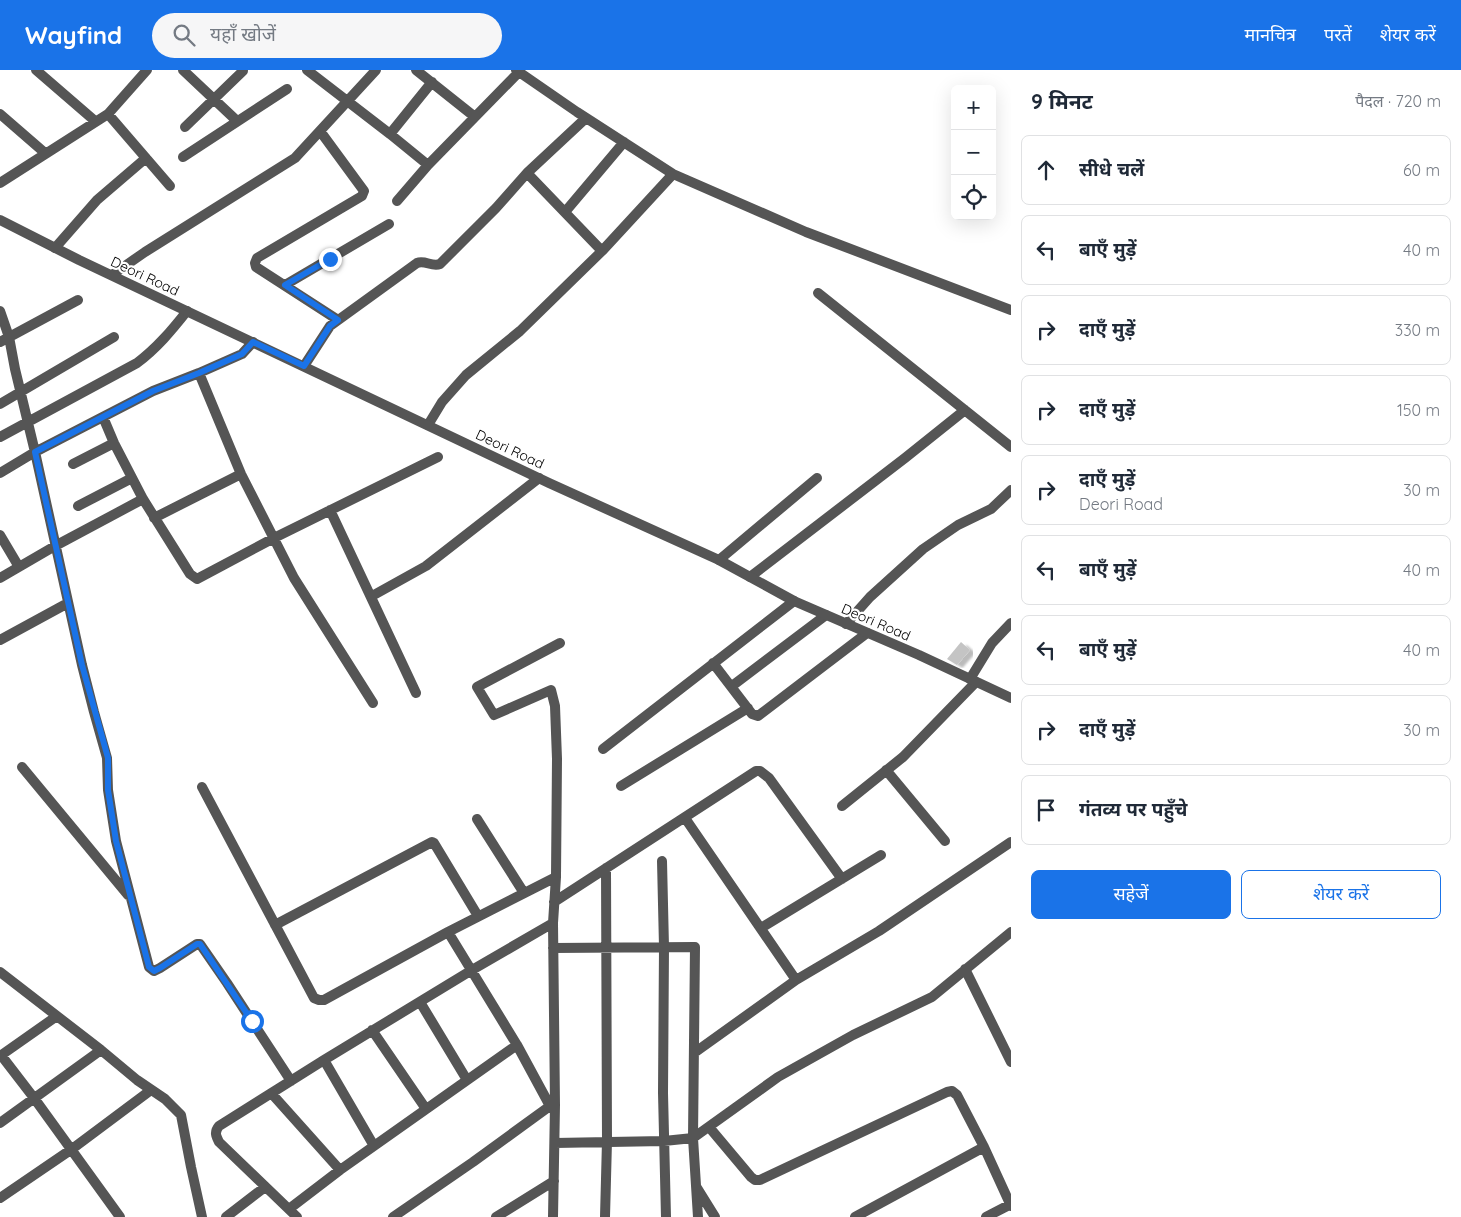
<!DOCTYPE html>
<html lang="hi">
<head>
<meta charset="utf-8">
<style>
	body { margin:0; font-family:Quicksand,"Noto Sans Devanagari",sans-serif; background:#f6f6f7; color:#1f2937 }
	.controls { position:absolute; right:15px; top:15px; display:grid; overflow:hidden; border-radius:8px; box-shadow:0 5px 20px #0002 }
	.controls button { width:45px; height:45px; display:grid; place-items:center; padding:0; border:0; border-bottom:1px solid #e0e1e3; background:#fff; color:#1f2937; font:25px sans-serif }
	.stop { position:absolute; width:15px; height:15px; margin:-11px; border:4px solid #1a73e8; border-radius:50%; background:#fff }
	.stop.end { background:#1a73e8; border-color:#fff; box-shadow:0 1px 5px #0008 }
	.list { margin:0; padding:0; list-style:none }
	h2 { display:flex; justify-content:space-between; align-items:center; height:65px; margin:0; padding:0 20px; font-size:21px }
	h2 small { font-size:16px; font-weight:400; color:#747a83 }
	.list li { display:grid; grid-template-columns:32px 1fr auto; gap:15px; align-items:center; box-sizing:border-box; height:70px; margin:0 10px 10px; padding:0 10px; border:1px solid #e0e1e3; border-radius:8px }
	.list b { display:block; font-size:19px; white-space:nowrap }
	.list p { margin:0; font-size:16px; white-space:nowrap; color:#747a83 }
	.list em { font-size:16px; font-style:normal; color:#747a83 }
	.actions { display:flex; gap:10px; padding:15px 20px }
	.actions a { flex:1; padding:11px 0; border:1px solid #1a73e8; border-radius:8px; text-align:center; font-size:18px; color:#1a73e8 }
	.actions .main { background:#1a73e8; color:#fff }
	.icon { flex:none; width:28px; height:28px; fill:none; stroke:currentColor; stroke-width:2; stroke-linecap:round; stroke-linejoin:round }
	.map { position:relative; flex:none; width:1011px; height:1147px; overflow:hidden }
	header { display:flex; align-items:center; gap:30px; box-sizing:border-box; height:70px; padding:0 25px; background:#1a73e8; color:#fff }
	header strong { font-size:24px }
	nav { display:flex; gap:28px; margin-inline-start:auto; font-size:18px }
	.search { width:350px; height:45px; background:#f6f6f7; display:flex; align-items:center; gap:12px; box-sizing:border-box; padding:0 18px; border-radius:28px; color:#747a83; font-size:19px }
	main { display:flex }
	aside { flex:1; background:#fff }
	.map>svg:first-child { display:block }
	.building { fill:#c4c4c4; filter:url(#shadow) }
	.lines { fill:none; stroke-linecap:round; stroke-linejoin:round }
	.minor { stroke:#555; stroke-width:10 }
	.tertiary { stroke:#555; stroke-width:10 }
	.route { stroke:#1a73e8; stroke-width:6 }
	.labels { text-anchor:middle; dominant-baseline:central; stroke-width:4.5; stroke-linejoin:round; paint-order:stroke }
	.street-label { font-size:14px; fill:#000; stroke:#fff }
</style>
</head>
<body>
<header>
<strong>Wayfind</strong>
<div class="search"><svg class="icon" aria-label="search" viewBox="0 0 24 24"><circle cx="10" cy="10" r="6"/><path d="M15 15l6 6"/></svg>यहाँ खोजें</div>
<nav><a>मानचित्र</a><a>परतें</a><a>शेयर करें</a></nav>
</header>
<main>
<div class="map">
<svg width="1011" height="1147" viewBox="0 0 1011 1147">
	<defs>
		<filter id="shadow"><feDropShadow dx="5.5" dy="3" stdDeviation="1" flood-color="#0004"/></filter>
	</defs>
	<rect width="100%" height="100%" fill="#fff"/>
	<!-- building -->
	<path class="building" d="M961,572L970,580L957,595L947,589Z"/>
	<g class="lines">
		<!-- minor -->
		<path class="minor" d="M36,0L95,51
			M183,0L237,51
			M307,0L390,64L428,95
			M416,0L475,47
			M516,0L577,42L673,104L806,162L1011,240
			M0,44L45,83
			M108,44L170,116
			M185,57L243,1
			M320,61L364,121L362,126L257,188L255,193L256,197L338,250
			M390,64L432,12
			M183,87L287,19
			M527,103L602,181
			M0,113L108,44L147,0
			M397,131L428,95L519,2
			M565,142L624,72
			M55,178L97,130L146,88
			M112,205L145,182L295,88L376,0
			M285,215L389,154
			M818,223L1011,377
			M0,241L9,267L15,299L35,382L82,595L94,642L107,688L108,720L116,771L149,897L154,901L160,898L197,874H200L227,913L291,1011
			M0,272L78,230
			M304,296L330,256L417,193C425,190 432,197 440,194L496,138L527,103L586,48
			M199,303L241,404L294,508L373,633
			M0,334L114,267
			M103,347L114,373L143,429L190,504L197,509L274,468L438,387
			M428,355L442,332L466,305L520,261L602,181L673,104
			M0,367L137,293C157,278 172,260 187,241
			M73,394L114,373
			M0,403L35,382L153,321L199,303L242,284L253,272
			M78,436L132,408
			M330,440L416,623
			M154,448L241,404
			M0,465L19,497
			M719,490L817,408
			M750,507L905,388L965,340
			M0,508L55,476L143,429
			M372,526L426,496L539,408
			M846,554L870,527L923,479L958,455L991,439L1011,420
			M0,570L68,533
			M713,593L752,644L758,646L867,563
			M970,609L992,573L1011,553
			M732,616L826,545
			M603,679L794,531
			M22,697L128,825
			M886,700L945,771
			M621,716L748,638
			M202,717L314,928L319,930H324L448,862L556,807
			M842,736L903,687L976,612
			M685,748L796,910
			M477,749L524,823
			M662,791L664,877L663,1023L666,1147
			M554,832L756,701H760L769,708L842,809
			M275,855L432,772L434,773L478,846
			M761,858L881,785
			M448,862L517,975L550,1036
			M553,878L695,877L693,1068L698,1147
			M965,899L1011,992
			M0,902L101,980L137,1010L165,1029L181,1045L191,1097L202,1147
			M420,932L467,1010
			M372,960L426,1039
			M694,983L796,910L879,861L1011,772
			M1,985L34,1028L120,1147
			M0,986L57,946
			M324,990L374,1076
			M272,1024L340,1100
			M0,1053L101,980
			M709,1057L751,1107L755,1110H760L947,1022L952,1021L957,1025L984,1077L1011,1136
			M555,1073L664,1071L693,1068L778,1007L853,965L932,927L1011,862
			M697,1118L715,1147
			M0,1128L72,1079L151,1020
			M289,1139L340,1100L517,975
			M226,1147L265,1117
			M297,1147L219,1072C216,1066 214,1062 219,1056L324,990L472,900L553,853
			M393,1147L473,1092L550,1036L555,1035
			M496,1147L554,1111
			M553,1147L555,1035L553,853L556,807L557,689L555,636L551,620L494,645L477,617L560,573
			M605,1147L607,1071L606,798
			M855,1147L984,1077
			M986,1147L1011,1134"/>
		<!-- tertiary -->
		<path class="tertiary" d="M0,150L79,190L549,413L719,490L794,531L919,585L1011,628"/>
	</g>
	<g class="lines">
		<!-- route -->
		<path class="route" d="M252,951L200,874H197L160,898L154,901L149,897L116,771L108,720V688L82,595L35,382L153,321L199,303L242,284L253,272L304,296L330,256L338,250L285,215L330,189"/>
	</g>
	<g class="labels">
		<!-- street labels -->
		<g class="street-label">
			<text transform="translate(145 206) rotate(25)">Deori Road</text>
			<text transform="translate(510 379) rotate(25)">Deori Road</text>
			<text transform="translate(876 552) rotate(23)">Deori Road</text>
		</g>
	</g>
</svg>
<div class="controls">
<button>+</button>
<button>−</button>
<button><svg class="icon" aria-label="locate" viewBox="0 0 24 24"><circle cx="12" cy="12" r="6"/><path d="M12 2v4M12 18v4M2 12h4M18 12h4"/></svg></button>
</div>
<div class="stop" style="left:252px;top:951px"></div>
<div class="stop end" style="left:330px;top:189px"></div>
</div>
<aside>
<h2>9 मिनट<small>पैदल · 720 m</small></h2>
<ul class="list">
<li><svg class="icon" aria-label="ahead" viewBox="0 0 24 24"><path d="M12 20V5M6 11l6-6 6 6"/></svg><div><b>सीधे चलें</b></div><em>60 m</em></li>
<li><svg class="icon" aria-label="left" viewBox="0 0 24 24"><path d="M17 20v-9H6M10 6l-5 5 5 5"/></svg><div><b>बाएँ मुड़ें</b></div><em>40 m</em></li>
<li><svg class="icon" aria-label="right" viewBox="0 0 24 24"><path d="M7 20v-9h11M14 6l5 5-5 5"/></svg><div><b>दाएँ मुड़ें</b></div><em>330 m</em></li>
<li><svg class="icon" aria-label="right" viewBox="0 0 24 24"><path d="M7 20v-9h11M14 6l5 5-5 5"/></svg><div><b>दाएँ मुड़ें</b></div><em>150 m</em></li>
<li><svg class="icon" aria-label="right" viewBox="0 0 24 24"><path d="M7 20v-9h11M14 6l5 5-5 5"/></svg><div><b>दाएँ मुड़ें</b><p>Deori Road</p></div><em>30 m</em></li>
<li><svg class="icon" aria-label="left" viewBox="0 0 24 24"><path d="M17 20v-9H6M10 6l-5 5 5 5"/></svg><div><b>बाएँ मुड़ें</b></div><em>40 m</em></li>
<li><svg class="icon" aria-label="left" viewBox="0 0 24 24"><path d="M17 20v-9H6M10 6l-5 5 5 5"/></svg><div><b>बाएँ मुड़ें</b></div><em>40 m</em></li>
<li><svg class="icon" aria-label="right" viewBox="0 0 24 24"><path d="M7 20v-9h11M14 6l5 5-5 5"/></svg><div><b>दाएँ मुड़ें</b></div><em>30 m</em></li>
<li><svg class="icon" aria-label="arrive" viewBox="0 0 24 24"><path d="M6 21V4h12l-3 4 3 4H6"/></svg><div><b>गंतव्य पर पहुँचे</b></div></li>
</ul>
<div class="actions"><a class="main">सहेजें</a><a>शेयर करें</a></div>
</aside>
</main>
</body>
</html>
